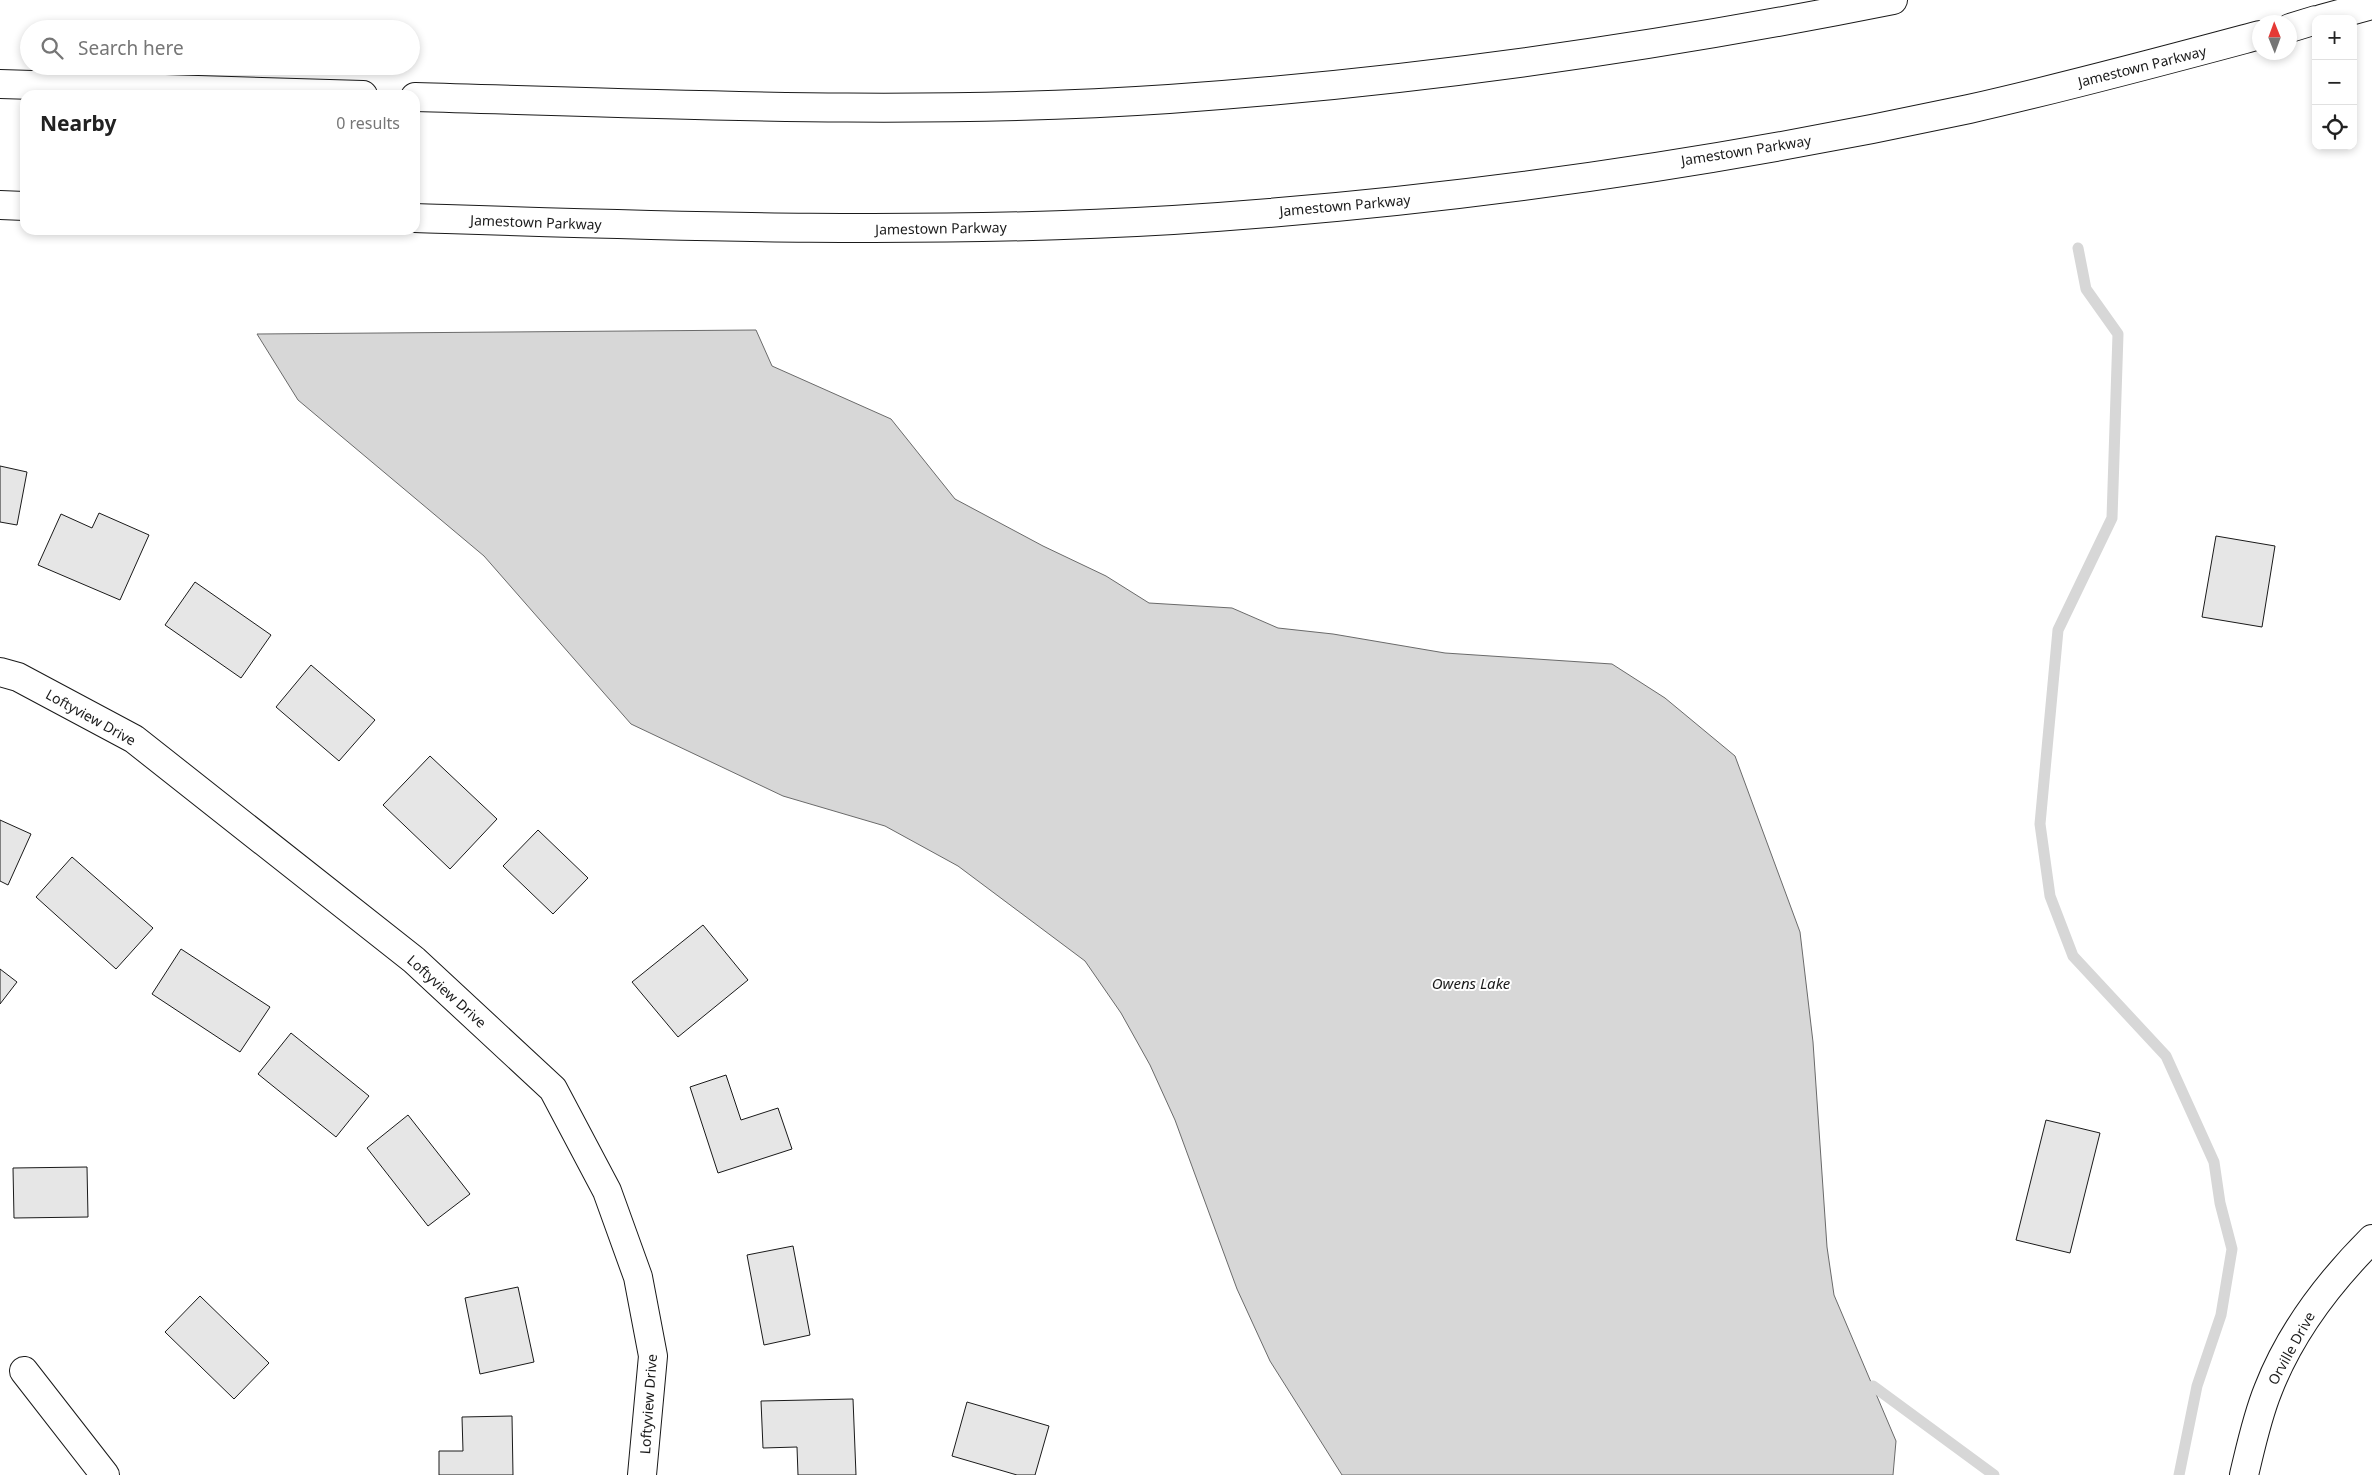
<!DOCTYPE html>
<html lang="en">
<head>
<meta charset="utf-8">
<style>
	body { margin:0; font-family:"Noto Sans",sans-serif; background:#f2f2f2; color:#222 }
	.controls { position:absolute; right:15px; top:15px; display:grid; overflow:hidden; border-radius:10px; box-shadow:0 2px 8px #0003 }
	.controls button { width:45px; height:45px; display:grid; place-items:center; padding:0; border:0; border-bottom:1px solid #e0e0e0; background:#fff; color:#222; font:25px sans-serif }
	.compass { position:absolute; left:2252px; top:15px; width:45px; height:45px; border-radius:50%; background:#fff; box-shadow:0 2px 8px #0003; rotate:359deg }
	.list { margin:0; padding:0; list-style:none }
	h2 { display:flex; justify-content:space-between; align-items:center; height:65px; margin:0; padding:0 20px; font-size:21px }
	h2 small { font-size:16px; font-weight:400; color:#767676 }
	.icon { flex:none; width:28px; height:28px; fill:none; stroke:currentColor; stroke-width:2; stroke-linecap:round; stroke-linejoin:round }
	.map { position:relative; flex:none; width:2372px; height:1475px; overflow:hidden }
	.search { position:absolute; background:#fff; box-shadow:0 2px 8px #0003; left:20px; top:20px; width:400px; height:55px; display:flex; align-items:center; gap:12px; box-sizing:border-box; padding:0 18px; border-radius:28px; color:#767676; font-size:19px }
	.panel { position:absolute; background:#fff; box-shadow:0 2px 8px #0003; left:20px; top:90px; width:400px; height:145px; border-radius:15px }
	.map>svg:first-child { display:block }
	.water { fill:#d7d7d7; stroke:#6a6a6a }
	.lines { fill:none; stroke-linecap:round; stroke-linejoin:round }
	.stream { stroke:#d7d7d7; stroke-width:11 }
	.building { fill:#e6e6e6; stroke:#1a1a1a }
	.street-casing { stroke:#1a1a1a; stroke-width:30 }
	.primary-casing { stroke:#1a1a1a; stroke-width:30 }
	.street { stroke:#fff; stroke-width:28 }
	.primary { stroke:#fff; stroke-width:28 }
	.labels { text-anchor:middle; dominant-baseline:central; stroke-width:4; stroke-linejoin:round; paint-order:stroke }
	.street-label { font-size:14px; fill:#1a1a1a; stroke:#fff }
	.water-label { font-size:15px; font-style:italic; fill:#1a1a1a; stroke:#fff }
</style>
</head>
<body>
<div class="map">
<svg width="2372" height="1475" viewBox="0 0 2372 1475">
	<rect width="100%" height="100%" fill="#fff"/>
	<!-- water -->
	<path class="water" d="M756,330L772,366L891,419L955,499L1043,546L1106,576L1149,603L1232,608L1278,628L1333,634L1445,653L1612,664L1665,698L1735,756L1800,932L1813,1042L1827,1247L1834,1295L1896,1441L1893,1475H1342L1270,1361L1237,1289L1175,1120L1150,1065L1121,1013L1085,961L958,866L885,826L783,796L631,724L484,556L298,400L257,334Z"/>
	<g class="lines">
		<!-- stream -->
		<path class="stream" d="M2078,248L2086,289L2118,334L2112,518L2058,630L2040,824L2050,896L2073,956L2166,1056L2214,1162L2220,1203L2232,1249L2221,1315L2197,1386L2179,1475
			M1873,1386L1994,1475"/>
	</g>
	<!-- building -->
	<path class="building" d="M0,466L27,472L17,525L0,522Z
		M99,513L149,535L120,600L38,565L61,514L92,528Z
		M2216,536L2275,546L2262,627L2202,617Z
		M195,582L271,635L241,678L165,625Z
		M311,665L375,720L339,761L276,707Z
		M430,756L497,819L450,869L383,805Z
		M0,820L31,834L8,885L0,881Z
		M538,830L588,878L553,914L503,866Z
		M72,857L153,928L116,969L36,897Z
		M703,925L748,980L678,1037L632,982Z
		M181,949L270,1007L240,1052L152,994Z
		M0,969L17,982L0,1004Z
		M291,1033L369,1096L336,1137L258,1074Z
		M726,1075L741,1120L778,1108L792,1149L718,1173L690,1087Z
		M408,1115L470,1194L428,1226L367,1148Z
		M2046,1120L2100,1133L2070,1253L2016,1240Z
		M87,1167L88,1217L14,1218L13,1168Z
		M793,1246L810,1335L764,1345L747,1255Z
		M518,1287L534,1362L480,1374L465,1298Z
		M200,1296L269,1363L234,1399L165,1332Z
		M853,1399L856,1475H798L797,1447L763,1448L761,1401Z
		M967,1402L1049,1426L1035,1475H1017L952,1456Z
		M512,1416L513,1475H439V1451H463L462,1417Z"/>
	<g class="lines">
		<!-- street casing -->
		<g class="street-casing">
			<path id="street" d="M0,672L18,677L134,739L414,960L553,1089L607,1191L638,1277L653,1356L642,1475
				M24,1371L105,1475
				M2244,1475C2251,1446 2257,1417 2268,1390C2290,1333 2330,1281 2372,1239"/>
		</g>
		<!-- primary casing -->
		<g class="primary-casing">
			<path id="primary" d="M2321,19L2372,5
				M2290,28L2316,20
				M0,84L363,95
				M415,97C666,104 918,116 1169,99C1412,82 1654,48 1893,0
				M0,205L25,206
				M415,218C668,226 920,235 1173,220C1438,203 1709,165 1969,109C2067,87 2163,61 2260,35"/>
		</g>
		<!-- street -->
		<use href="#street" class="street"/>
		<!-- primary -->
		<use href="#primary" class="primary"/>
	</g>
	<g class="labels">
		<!-- street labels -->
		<g class="street-label">
			<text transform="translate(2142 66) rotate(-14)">Jamestown Parkway</text>
			<text transform="translate(1746 150) rotate(-9)">Jamestown Parkway</text>
			<text transform="translate(1345 205) rotate(-5)">Jamestown Parkway</text>
			<text transform="translate(536 222) rotate(2)">Jamestown Parkway</text>
			<text transform="translate(941 228) rotate(-1)">Jamestown Parkway</text>
			<text transform="translate(91 717) rotate(29)">Loftyview Drive</text>
			<text transform="translate(447 991) rotate(42)">Loftyview Drive</text>
			<text transform="translate(2291 1348) rotate(-61)">Orville Drive</text>
			<text transform="translate(648 1404) rotate(-86)">Loftyview Drive</text>
		</g>
		<!-- water labels -->
		<g class="water-label">
			<text x="1471" y="983">Owens Lake</text>
		</g>
	</g>
</svg>
<div class="controls">
<button>+</button>
<button>−</button>
<button><svg class="icon" aria-label="locate" viewBox="0 0 24 24"><circle cx="12" cy="12" r="6"/><path d="M12 2v4M12 18v4M2 12h4M18 12h4"/></svg></button>
</div>
<svg class="compass" viewBox="-18 -18 36 36"><path d="M0-13l5 13h-10z" fill="#e53935"/><path d="M0 13l5-13h-10z" fill="#767676"/></svg>
<div class="search"><svg class="icon" aria-label="search" viewBox="0 0 24 24"><circle cx="10" cy="10" r="6"/><path d="M15 15l6 6"/></svg>Search here</div>
<section class="panel">
<h2>Nearby<small>0 results</small></h2>
<ul class="list">
</ul>
</section>
</div>
</body>
</html>
